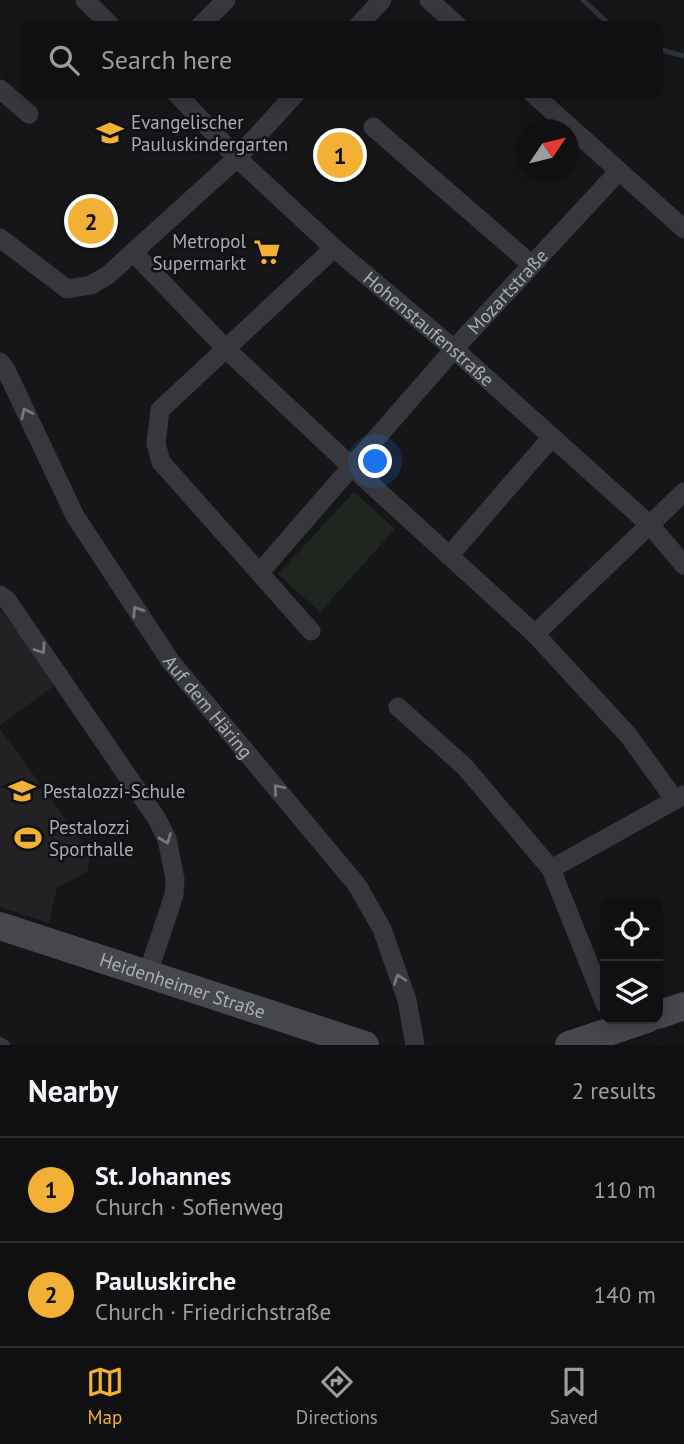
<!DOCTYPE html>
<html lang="en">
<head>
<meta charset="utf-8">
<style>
	body { margin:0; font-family:"PT Sans",sans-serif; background:#19191b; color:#f1f3f6 }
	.controls { position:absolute; right:21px; bottom:21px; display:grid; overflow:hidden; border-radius:14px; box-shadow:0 4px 18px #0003 }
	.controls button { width:63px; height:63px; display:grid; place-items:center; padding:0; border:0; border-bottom:2px solid #303032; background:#101012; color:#f1f3f6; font:35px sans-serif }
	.compass { position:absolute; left:516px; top:119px; width:63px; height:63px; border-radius:50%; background:#101012; box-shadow:0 4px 18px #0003; rotate:55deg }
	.you { position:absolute; left:376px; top:462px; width:24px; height:24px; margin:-18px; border:5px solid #fff; border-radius:50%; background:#1a73e8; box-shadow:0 0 0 10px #1a73e833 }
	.badge { display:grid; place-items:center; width:46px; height:46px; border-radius:50%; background:#f2b134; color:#111; font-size:23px; font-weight:700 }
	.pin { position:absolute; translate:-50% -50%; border:4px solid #fff; box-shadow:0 2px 7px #0006 }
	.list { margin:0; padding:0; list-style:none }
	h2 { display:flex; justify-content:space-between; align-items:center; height:91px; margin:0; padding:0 28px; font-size:30px }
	h2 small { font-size:23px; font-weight:400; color:#9c9d9f }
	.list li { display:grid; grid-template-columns:46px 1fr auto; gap:21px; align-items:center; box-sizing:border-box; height:105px; padding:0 28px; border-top:2px solid #303032 }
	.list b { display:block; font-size:26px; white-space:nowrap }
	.list p { margin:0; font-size:23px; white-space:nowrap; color:#9c9d9f }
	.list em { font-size:23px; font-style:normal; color:#9c9d9f }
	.icon { flex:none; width:38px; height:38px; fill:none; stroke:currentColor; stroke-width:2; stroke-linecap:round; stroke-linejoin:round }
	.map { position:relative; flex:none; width:684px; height:1045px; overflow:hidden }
	.search { position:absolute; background:#101012; box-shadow:0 4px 18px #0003; left:21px; right:21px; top:21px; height:77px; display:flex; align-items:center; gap:18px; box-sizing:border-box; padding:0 24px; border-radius:14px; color:#9c9d9f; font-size:26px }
	.sheet { height:301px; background:#101012 }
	nav { display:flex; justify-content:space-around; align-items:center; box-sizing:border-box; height:98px; border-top:2px solid #303032; background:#101012; font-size:19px; color:#9c9d9f }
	nav a { display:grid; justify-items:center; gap:4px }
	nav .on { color:#f2b134 }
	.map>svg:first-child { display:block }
	.built { fill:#222225 }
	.green { fill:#1e261f }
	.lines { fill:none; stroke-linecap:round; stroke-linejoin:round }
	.stream { stroke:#2c353c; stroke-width:5 }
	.lane { stroke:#37383d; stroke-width:10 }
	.street { stroke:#37383d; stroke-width:19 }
	.secondary { stroke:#45474d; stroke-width:28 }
	.oneway { stroke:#757881 }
	.labels { text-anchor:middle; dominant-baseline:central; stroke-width:5; stroke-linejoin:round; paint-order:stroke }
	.poi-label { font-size:19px; fill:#a8adb8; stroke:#111113; text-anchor:start }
	.street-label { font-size:19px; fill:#a8adb8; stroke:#111113 }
</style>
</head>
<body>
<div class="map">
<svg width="684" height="1045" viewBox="0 0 684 1045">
	<rect width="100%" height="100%" fill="#161618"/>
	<!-- built -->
	<path class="built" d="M0,610L23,639L54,686L0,725Z
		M0,729L90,853L88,871L57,888L49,923L0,907Z"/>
	<!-- green -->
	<path class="green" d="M354,492L395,529L320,612L278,574Z"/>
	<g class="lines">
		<!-- stream -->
		<path class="stream" d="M583,0L611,26
			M658,49L684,56"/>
		<!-- lane -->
		<path class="lane" d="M0,1042L5,1045"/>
		<!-- street -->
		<g class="street">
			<path d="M85,0L111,26"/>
			<path d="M429,0L458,26"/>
			<path d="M200,26L226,0"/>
			<path d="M358,26L382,0"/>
			<path d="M0,89L29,114"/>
			<path id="s1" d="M176,93L237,158L334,248L454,349L650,525L684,565"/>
			<path d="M532,93L684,229"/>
			<path d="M373,127L532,265"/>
			<path d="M0,238L67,289L91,285L108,275L237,158L296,93"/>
			<path d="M133,252L226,349L352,467L535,634L628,735L675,800"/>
			<path id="s2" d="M0,362L6,370L75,516L171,662L357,885L382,929L407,1000L415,1045"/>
			<path d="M449,556L552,437"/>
			<path id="s3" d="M260,572L454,349L619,171"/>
			<path d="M0,595L7,600L157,819L167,839L175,879L174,895L148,973"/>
			<path d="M311,631L161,462L156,443L160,410L334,248"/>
			<path d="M535,634L684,492"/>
			<path d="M398,707L465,767L551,869L605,1004"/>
			<path d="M551,869L684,795"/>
		</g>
		<!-- secondary -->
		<g class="secondary">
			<path id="s4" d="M0,926L365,1045"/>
			<path d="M658,1015L684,1006"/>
			<path d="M569,1045L647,1019"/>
		</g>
	</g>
	<!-- one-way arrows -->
	<defs><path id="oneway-chevron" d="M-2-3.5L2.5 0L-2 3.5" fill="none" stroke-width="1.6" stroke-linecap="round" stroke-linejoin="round" transform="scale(1.75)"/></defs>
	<g class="oneway">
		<use href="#oneway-chevron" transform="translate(26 413) rotate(-115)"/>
		<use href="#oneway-chevron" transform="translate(137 611) rotate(-123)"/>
		<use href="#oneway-chevron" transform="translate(41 649) rotate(56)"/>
		<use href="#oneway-chevron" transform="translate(278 789) rotate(-130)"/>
		<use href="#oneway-chevron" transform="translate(166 839) rotate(69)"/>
		<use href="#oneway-chevron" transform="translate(399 979) rotate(-109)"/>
	</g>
	<!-- icons -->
	<defs>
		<g id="school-bare" transform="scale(2.1)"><path d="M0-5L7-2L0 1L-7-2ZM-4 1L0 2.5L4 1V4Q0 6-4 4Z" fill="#f2b134" stroke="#111113" stroke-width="2.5" paint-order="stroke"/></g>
		<g id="supermarket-bare" transform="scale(2.1)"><path d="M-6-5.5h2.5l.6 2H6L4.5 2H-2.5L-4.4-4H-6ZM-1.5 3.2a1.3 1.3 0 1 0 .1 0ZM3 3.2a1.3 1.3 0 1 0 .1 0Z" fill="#f2b134" stroke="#111113" stroke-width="2.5" paint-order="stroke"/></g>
		<g id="stadium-bare" transform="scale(2.1)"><path d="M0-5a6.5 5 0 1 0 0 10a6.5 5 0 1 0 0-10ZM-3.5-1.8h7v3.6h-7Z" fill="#f2b134" stroke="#111113" stroke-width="2.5" paint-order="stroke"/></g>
	</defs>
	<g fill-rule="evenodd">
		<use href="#school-bare" x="110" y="133"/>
		<use href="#supermarket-bare" x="267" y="252"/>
		<use href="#school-bare" x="22" y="791"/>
		<use href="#stadium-bare" x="28" y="838"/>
	</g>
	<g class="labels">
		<!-- poi labels -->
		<g class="poi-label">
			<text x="131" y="122">Evangelischer<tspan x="131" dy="22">Pauluskindergarten</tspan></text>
			<text x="246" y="241" text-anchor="end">Metropol<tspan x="246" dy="22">Supermarkt</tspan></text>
			<text x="43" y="791">Pestalozzi-Schule</text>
			<text x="49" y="827">Pestalozzi<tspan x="49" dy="22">Sporthalle</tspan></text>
		</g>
		<!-- street labels -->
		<g class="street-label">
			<text stroke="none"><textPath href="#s3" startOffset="374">Mozartstraße</textPath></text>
			<text stroke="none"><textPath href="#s1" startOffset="346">Hohenstaufenstraße</textPath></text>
			<text stroke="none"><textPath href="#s2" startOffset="404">Auf dem Häring</textPath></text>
			<text stroke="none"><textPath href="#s4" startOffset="192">Heidenheimer Straße</textPath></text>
		</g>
	</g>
</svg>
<div class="controls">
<button><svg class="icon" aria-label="locate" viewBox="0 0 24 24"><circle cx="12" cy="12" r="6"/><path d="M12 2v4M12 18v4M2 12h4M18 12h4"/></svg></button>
<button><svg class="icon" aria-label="layers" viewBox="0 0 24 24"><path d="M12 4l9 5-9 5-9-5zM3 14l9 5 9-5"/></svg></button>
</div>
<svg class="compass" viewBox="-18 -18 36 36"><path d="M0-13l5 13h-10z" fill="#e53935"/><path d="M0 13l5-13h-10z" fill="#9c9d9f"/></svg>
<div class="you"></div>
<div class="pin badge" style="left:340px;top:155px">1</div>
<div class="pin badge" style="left:91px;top:221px">2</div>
<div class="search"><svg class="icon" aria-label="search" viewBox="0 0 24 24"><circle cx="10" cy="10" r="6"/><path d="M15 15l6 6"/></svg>Search here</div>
</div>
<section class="sheet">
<h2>Nearby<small>2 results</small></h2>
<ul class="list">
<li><span class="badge">1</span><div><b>St. Johannes</b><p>Church · Sofienweg</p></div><em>110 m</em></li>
<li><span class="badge">2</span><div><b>Pauluskirche</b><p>Church · Friedrichstraße</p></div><em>140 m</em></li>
</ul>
</section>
<nav>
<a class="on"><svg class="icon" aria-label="map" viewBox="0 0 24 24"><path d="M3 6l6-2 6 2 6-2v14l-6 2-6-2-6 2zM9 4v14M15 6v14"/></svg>Map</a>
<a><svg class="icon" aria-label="directions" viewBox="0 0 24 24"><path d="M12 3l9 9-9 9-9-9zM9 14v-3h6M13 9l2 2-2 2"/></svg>Directions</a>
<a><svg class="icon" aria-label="saved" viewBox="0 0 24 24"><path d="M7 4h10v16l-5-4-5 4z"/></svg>Saved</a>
</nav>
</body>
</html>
